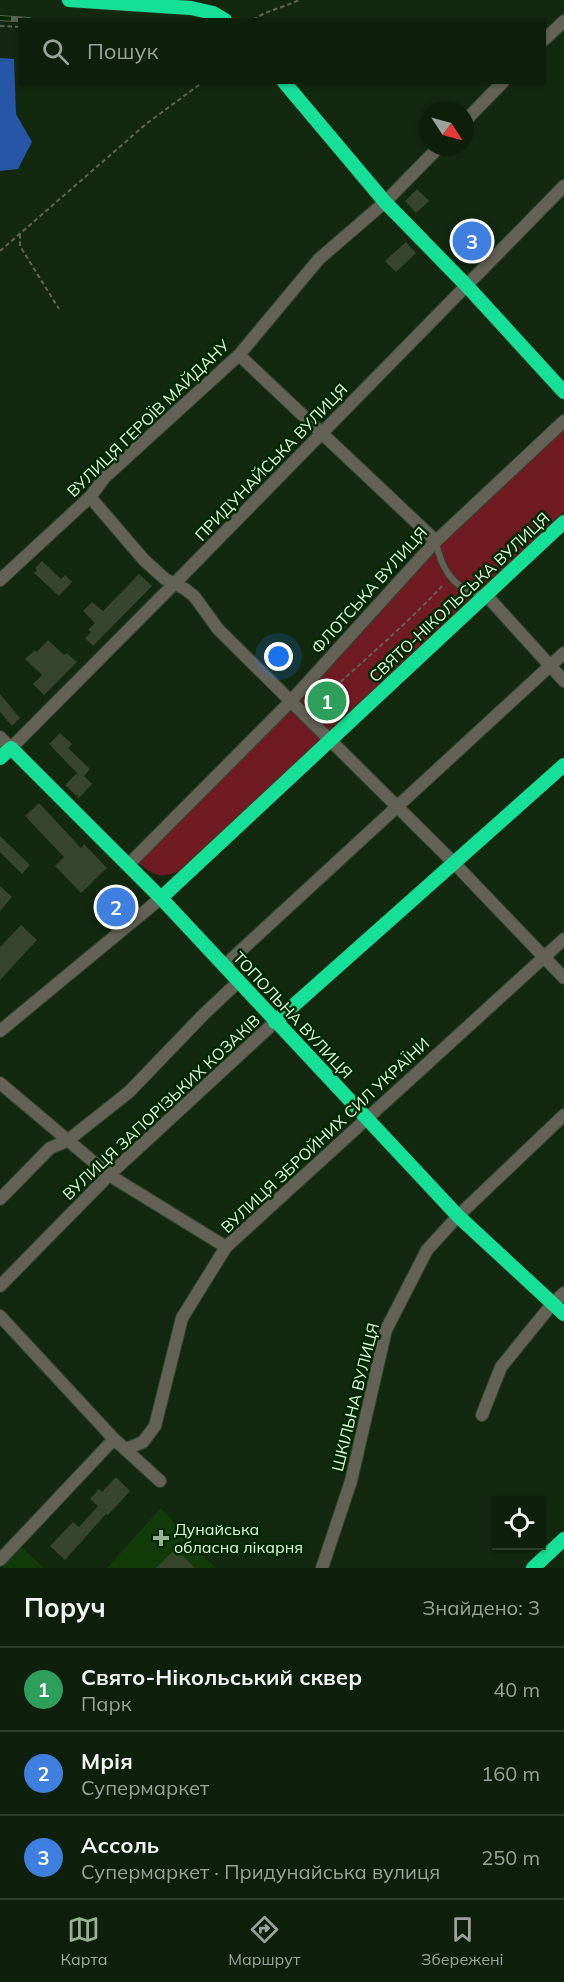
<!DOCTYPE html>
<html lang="uk">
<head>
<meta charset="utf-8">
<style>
	body { margin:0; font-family:Mulish,sans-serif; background:#172714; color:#f1f3f6 }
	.controls { position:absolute; right:18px; bottom:18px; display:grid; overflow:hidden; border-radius:0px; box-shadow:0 2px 4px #0004 }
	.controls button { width:54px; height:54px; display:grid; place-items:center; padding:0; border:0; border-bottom:2px solid #2e3d2c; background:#0e1f0b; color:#f1f3f6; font:30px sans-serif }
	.compass { position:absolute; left:420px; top:102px; width:54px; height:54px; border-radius:50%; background:#0e1f0b; box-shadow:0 2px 4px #0004; rotate:126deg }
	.you { position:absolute; left:279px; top:657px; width:21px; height:21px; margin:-15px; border:4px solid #fff; border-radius:50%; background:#1a73e8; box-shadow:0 0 0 9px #1a73e833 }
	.badge { display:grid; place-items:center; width:39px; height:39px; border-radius:50%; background:#97b393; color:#fff; font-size:20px; font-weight:700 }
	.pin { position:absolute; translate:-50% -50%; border:3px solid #fff; box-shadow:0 2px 6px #0006 }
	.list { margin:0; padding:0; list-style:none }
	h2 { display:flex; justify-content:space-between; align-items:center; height:78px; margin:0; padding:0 24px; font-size:26px }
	h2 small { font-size:20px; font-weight:400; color:#9ba29d }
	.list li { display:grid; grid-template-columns:39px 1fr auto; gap:18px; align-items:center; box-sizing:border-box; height:84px; padding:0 24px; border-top:2px solid #2e3d2c }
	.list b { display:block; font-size:22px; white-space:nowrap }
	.list p { margin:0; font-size:20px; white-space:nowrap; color:#9ba29d }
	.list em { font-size:20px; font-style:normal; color:#9ba29d }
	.icon { flex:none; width:33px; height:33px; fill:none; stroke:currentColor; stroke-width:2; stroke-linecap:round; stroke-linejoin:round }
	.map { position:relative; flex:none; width:564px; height:1568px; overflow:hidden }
	.search { position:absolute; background:#0e1f0b; box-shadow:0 2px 4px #0004; left:18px; right:18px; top:18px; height:66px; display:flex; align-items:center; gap:15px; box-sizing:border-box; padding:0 21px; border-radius:0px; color:#9ba29d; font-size:22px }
	.sheet { height:330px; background:#0e1f0b }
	nav { display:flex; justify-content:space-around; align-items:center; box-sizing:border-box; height:84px; border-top:2px solid #2e3d2c; background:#0e1f0b; font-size:16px; color:#9ba29d }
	nav a { display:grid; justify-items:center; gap:3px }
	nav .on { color:#97b393 }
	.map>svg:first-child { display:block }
	.built { fill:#113c0a }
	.green { fill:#701b21 }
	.water { fill:#2656a5 }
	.building { fill:#37452c }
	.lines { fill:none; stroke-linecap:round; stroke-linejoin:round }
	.lane-casing { stroke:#30442e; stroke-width:8 }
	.street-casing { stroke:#30442e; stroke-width:14 }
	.fast-casing { stroke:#30442e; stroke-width:15 }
	.path { stroke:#606456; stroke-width:2; stroke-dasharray:4.5 3; stroke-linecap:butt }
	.lane { stroke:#646256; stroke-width:6 }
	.street { stroke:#646256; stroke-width:12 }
	.fast { stroke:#16e098; stroke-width:14 }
	.rail-casing { stroke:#5b6453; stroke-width:6 }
	.rail { stroke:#002900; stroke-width:4; stroke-dasharray:11; stroke-linecap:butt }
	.poi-dot { fill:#97b393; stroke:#002900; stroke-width:2 }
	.labels { text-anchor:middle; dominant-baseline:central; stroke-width:5; stroke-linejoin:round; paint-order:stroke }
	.street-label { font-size:16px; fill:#dffdda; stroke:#002900 }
	.poi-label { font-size:16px; fill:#dffdda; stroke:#002900; text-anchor:start }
</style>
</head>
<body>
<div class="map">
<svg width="564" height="1568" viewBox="0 0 564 1568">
	<rect width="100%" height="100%" fill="#12290f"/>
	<!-- built -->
	<path class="built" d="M161,1508L215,1568H107Z
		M21,1547L44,1568H2Z"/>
	<!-- green -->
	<path class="green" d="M564,426V512L183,870C160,878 158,878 138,863L444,539Z"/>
	<!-- water -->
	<path class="water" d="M0,58L14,59L16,114L32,142L18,169L0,171Z"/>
	<!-- building -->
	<path class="building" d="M417,189L429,201L416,213L405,201Z
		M406,242L416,253L396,272L385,261Z
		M42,561L61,579L65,575L72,582L59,596L34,573L37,570L35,568Z
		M139,574L152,586L93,646L85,638L91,632L88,630L95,623L83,611L92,602L103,611Z
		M48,640L64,655L67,653L77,662L44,695L33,684L42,675L25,659L35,650L37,652Z
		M0,694L20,718L12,726L0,712Z
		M60,733L72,744L68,748L90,769L84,776L92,784L79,798L65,785L77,773L49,744Z
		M39,803L81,848L84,844L107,868L81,893L55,866L64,857L25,816Z
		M0,836L30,865L22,874L0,852Z
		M0,886L12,897L0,911Z
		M121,894L127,900L126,906L117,909L107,919L99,911L115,895Z
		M21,925L37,940L0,980V947Z
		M116,1477L130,1491L108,1515L106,1514L65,1560L50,1546L73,1522L79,1527L98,1506L90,1499L99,1489L102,1492Z
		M175,1549L195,1568H156Z"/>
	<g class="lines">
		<!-- lane casing -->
		<g class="lane-casing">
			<path id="lane" d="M436,541C440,567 454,591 482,594"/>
		</g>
		<!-- street casing -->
		<g class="street-casing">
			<path id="street" d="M544,40L564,21
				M465,121L503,82
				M239,355L436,541
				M90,497L144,560L165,579L185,589L194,596L218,629L454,863L564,978
				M0,580L90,497L105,477L239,355L319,259L385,202L439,147
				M486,595L564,681
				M0,737L11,748L174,584L564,186
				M128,865L290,702L436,541L564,421
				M224,966L564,653
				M0,1031L161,898
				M0,1083L109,1175L226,1247
				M0,1199L50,1148L67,1141L129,1092L204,1014L238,982
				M0,1286L109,1175L275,1022
				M0,1316L114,1439L160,1481
				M482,1415L501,1367L553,1303L564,1293
				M126,1449L143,1442L155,1426L182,1318L226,1247L564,939
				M0,1560L114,1439
				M322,1568L351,1481L386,1330L427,1250L458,1216L564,1115"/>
		</g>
		<!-- fast casing -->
		<g class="fast-casing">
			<path id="fast" d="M69,0L191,8L213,13L225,20
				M284,82L385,202L467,286L564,392
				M0,758L11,748L161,898L458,1216L564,1314
				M161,898L564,522
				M275,1022L564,765
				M533,1568L564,1539"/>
		</g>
		<!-- path -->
		<path class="path" d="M253,20C267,10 283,8 299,0
			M0,26L20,27
			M20,234V246L59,309
			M0,251L146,124L203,82
			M313,707C357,666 403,628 444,584"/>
		<!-- lane -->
		<use href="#lane" class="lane"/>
		<!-- street -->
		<use href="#street" class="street"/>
		<!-- fast -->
		<use href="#fast" class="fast"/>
		<!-- rail casing -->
		<g class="rail-casing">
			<path id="rail" d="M0,18L29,20"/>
		</g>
		<!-- rail -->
		<use href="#rail" class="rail"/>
	</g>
	<!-- markers -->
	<path class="poi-dot" d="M158 1529h6v6h6v6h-6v6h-6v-6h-6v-6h6z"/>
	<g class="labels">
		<!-- street labels -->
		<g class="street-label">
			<text transform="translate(148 418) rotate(-44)">ВУЛИЦЯ ГЕРОЇВ МАЙДАНУ</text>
			<text transform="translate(271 462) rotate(-46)">ПРИДУНАЙСЬКА ВУЛИЦЯ</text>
			<text transform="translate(369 590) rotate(-48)">ФЛОТСЬКА ВУЛИЦЯ</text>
			<text transform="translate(459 597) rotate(-43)">СВЯТО-НІКОЛЬСЬКА ВУЛИЦЯ</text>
			<text transform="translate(293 1015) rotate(47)">ТОПОЛЬНА ВУЛИЦЯ</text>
			<text transform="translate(161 1107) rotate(-43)">ВУЛИЦЯ ЗАПОРІЗЬКИХ КОЗАКІВ</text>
			<text transform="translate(325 1135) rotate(-43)">ВУЛИЦЯ ЗБРОЙНИХ СИЛ УКРАЇНИ</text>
			<text transform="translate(355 1397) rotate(-76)">ШКІЛЬНА ВУЛИЦЯ</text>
		</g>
		<!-- poi labels -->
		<g class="poi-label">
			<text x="174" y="1529">Дунайська<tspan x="174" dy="18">обласна лікарня</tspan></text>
		</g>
	</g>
</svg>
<div class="controls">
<button><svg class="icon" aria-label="locate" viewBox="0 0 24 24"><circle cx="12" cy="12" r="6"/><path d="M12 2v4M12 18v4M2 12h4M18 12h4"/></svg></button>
</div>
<svg class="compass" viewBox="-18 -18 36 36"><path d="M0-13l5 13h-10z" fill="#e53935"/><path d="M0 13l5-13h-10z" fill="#9ba29d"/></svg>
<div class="you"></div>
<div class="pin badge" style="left:327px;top:701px;background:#2e9e5b">1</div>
<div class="pin badge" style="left:116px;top:907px;background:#3f7fe0">2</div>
<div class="pin badge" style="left:472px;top:241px;background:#3f7fe0">3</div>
<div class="search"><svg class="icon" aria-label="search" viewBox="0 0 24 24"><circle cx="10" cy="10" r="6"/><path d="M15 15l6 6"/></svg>Пошук</div>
</div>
<section class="sheet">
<h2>Поруч<small>Знайдено: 3</small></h2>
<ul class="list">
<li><span class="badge" style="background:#2e9e5b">1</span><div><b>Свято-Нікольський сквер</b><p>Парк</p></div><em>40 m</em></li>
<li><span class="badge" style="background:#3f7fe0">2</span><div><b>Мрія</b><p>Супермаркет</p></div><em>160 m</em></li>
<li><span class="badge" style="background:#3f7fe0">3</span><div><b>Ассоль</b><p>Супермаркет · Придунайська вулиця</p></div><em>250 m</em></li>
</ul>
</section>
<nav>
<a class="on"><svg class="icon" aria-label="map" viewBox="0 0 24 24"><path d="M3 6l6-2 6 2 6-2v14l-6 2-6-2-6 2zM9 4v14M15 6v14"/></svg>Карта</a>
<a><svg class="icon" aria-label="directions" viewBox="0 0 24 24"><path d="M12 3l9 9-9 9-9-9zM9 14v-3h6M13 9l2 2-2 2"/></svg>Маршрут</a>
<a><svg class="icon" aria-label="saved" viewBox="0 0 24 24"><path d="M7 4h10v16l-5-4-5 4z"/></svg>Збережені</a>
</nav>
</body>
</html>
